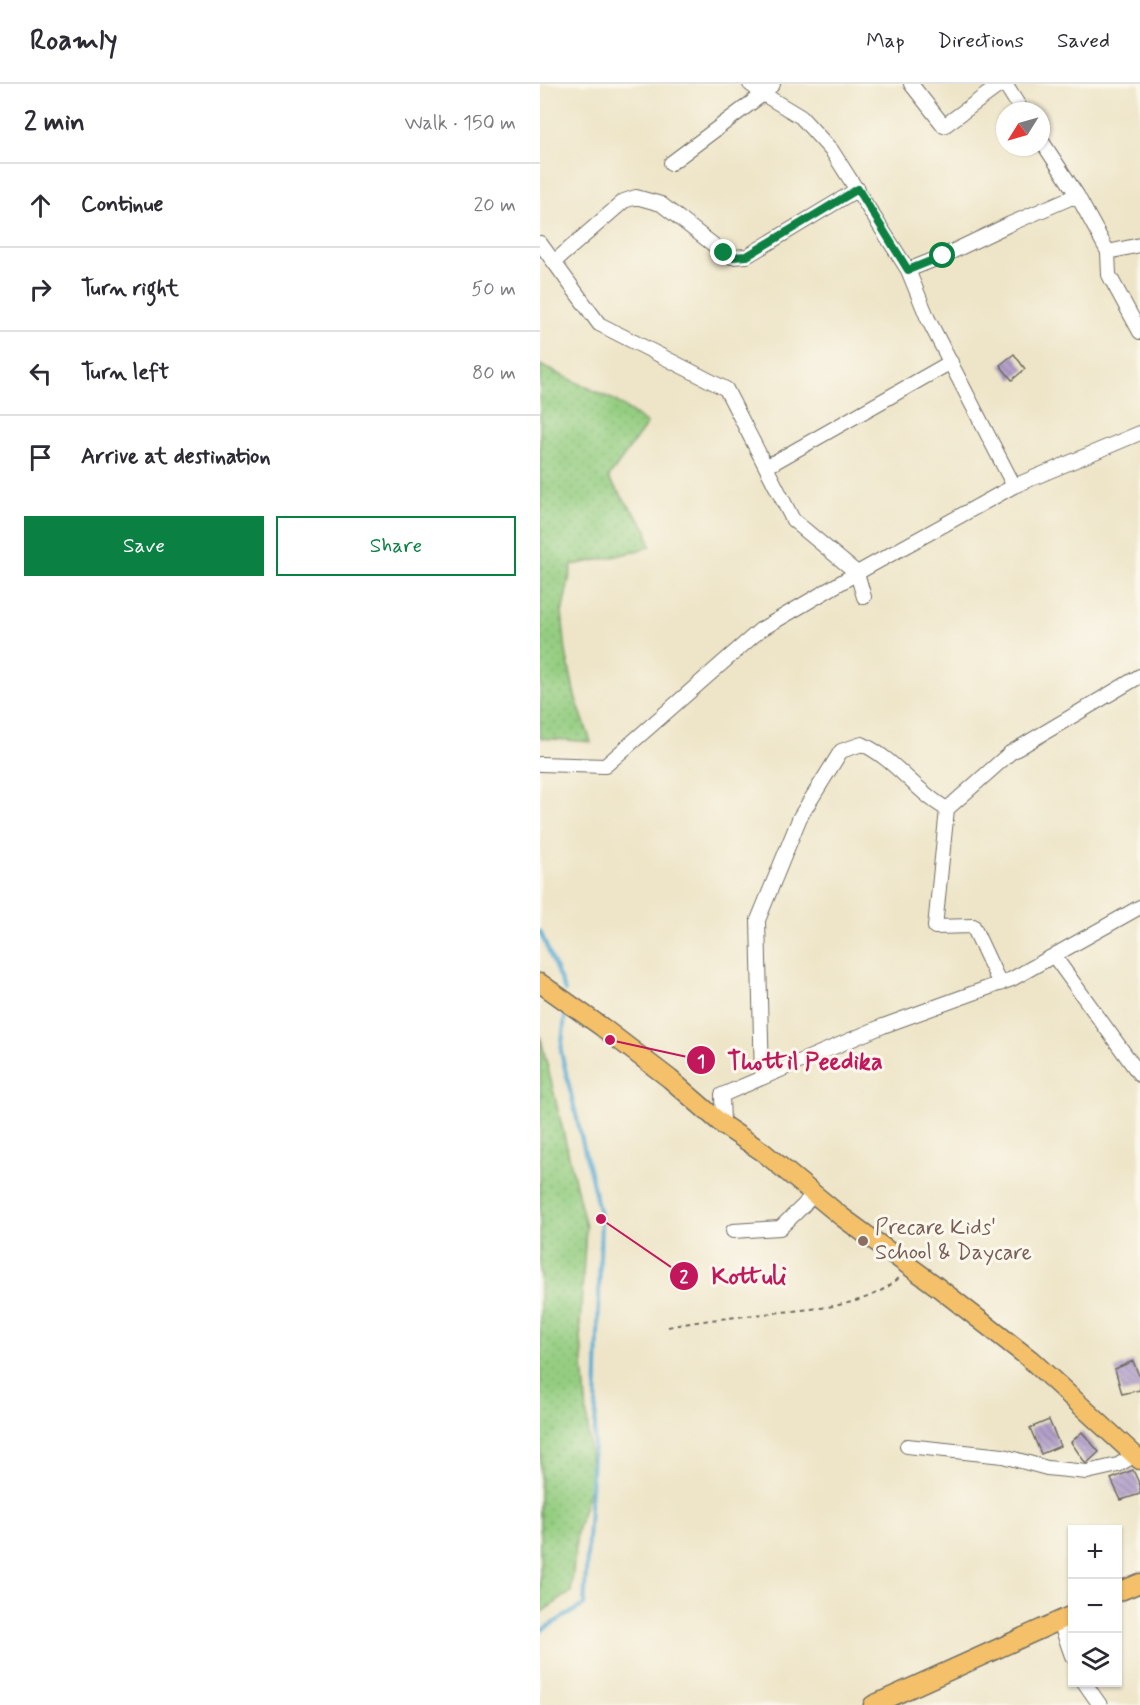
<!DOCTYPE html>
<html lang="en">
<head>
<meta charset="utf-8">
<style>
	body { margin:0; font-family:Mynerve,sans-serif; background:#f7f7f7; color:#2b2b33 }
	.controls { position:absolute; right:18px; bottom:18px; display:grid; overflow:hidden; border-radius:0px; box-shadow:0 2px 4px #0004 }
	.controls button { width:54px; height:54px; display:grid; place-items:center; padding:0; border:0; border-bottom:2px solid #e1e1e2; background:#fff; color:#2b2b33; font:30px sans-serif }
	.compass { position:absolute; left:456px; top:18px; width:54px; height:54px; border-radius:50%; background:#fff; box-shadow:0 2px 4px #0004; rotate:233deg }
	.stop { position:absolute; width:18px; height:18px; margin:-14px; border:4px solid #0b8043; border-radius:50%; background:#fff }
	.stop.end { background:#0b8043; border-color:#fff; box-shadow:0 2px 6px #0008 }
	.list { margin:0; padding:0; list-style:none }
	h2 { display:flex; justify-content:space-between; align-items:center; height:78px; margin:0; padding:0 24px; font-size:26px }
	h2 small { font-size:20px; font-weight:400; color:#7c7c81 }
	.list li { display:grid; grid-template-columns:39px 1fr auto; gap:18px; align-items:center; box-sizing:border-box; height:84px; padding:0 24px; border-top:2px solid #e1e1e2 }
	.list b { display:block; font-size:22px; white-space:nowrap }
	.list em { font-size:20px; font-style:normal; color:#7c7c81 }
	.actions { display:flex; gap:12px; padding:18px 24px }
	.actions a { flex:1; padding:14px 0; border:2px solid #0b8043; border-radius:0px; text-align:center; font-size:21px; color:#0b8043 }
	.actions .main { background:#0b8043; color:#fff }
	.icon { flex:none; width:33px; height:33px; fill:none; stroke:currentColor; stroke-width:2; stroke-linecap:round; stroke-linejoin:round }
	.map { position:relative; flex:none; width:600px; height:1621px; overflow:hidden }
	header { display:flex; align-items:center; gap:36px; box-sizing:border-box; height:84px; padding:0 30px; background:#fff; border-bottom:2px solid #e1e1e2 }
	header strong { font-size:28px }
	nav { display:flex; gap:33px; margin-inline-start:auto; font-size:21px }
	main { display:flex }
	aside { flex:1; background:#fff }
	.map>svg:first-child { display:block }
	.grass { fill:url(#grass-dots); stroke:#607c56; stroke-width:1.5 }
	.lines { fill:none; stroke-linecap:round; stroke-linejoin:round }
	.stream { stroke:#57aad3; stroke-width:4 }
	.building { fill:url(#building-back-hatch) }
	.minor-casing { stroke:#6f6c62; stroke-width:16 }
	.major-casing { stroke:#6f6c62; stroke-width:21 }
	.path { stroke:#6f6c62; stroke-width:2; stroke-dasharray:4.5 4.5; stroke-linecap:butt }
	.minor { stroke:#fff; stroke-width:14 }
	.major { stroke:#f4c16a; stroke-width:18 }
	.route { stroke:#0b8043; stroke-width:8 }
	.education-dot { fill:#8d6e63; stroke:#fbf7ec; stroke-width:2 }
	.labels { text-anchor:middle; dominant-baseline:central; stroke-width:6; stroke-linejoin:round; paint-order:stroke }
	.education-label { font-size:22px; fill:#785e54; stroke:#fbf7ec; text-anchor:start }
	.leader { fill:none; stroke:#c2185b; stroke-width:2 }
	.callout-dot { fill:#c2185b; stroke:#fbf7ec; stroke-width:2 }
	.mark-label { font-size:18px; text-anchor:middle; font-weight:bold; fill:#fff }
	.callout-label { font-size:24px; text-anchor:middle; font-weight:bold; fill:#c2185b; stroke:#fbf7ec; stroke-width:6; stroke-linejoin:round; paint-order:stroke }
</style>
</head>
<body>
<header>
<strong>Roamly</strong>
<nav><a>Map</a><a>Directions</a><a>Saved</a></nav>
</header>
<main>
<aside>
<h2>2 min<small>Walk · 150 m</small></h2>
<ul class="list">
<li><svg class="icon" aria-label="ahead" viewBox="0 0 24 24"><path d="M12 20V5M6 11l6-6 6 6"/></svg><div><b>Continue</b></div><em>20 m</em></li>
<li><svg class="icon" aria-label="right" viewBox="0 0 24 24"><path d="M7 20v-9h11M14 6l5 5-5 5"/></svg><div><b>Turn right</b></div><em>50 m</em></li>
<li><svg class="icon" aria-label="left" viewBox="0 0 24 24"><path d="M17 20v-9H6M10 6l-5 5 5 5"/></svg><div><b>Turn left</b></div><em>80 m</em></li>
<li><svg class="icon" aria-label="arrive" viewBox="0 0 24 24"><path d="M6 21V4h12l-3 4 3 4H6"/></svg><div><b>Arrive at destination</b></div></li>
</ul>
<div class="actions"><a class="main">Save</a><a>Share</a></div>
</aside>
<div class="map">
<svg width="600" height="1621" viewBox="0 0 600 1621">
	<defs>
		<pattern id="grass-dots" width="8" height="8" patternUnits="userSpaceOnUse" patternTransform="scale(1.5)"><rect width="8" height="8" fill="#94cd81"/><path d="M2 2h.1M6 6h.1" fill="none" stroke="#80b070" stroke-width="1.8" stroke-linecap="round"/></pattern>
		<pattern id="building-back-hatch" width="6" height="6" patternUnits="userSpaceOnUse" patternTransform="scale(1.5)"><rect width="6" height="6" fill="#b3a1ca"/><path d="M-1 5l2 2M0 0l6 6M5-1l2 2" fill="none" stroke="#9283a4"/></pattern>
	</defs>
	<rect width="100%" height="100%" fill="#fbf7ec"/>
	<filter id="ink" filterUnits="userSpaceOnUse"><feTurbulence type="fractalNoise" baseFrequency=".0167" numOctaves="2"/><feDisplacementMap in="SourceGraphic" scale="12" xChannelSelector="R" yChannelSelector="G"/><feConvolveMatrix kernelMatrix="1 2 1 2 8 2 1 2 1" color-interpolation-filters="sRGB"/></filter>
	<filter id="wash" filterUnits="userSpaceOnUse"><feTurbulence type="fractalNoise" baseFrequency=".008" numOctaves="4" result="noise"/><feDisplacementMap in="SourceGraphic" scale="24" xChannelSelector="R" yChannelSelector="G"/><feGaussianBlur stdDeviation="1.35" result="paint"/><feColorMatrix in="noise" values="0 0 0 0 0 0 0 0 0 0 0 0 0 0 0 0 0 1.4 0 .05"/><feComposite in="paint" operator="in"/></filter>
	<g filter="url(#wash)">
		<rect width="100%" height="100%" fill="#eee5c8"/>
		<!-- grass -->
		<path class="grass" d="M0,281L74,316L107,340L68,394L107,446L110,463L73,473L32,481L22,529L26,568L35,612L51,658L0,654Z
			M0,951L46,1143L40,1240L52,1397L37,1447L31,1508L0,1529Z"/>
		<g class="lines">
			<!-- stream -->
			<path class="stream" d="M0,847L25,907
				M0,1547L44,1521L56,1325L61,1135L21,968L26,923"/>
		</g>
		<g id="blocks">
			<!-- building -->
			<path class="building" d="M474,270L485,285L472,296L460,281Z
				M593,1277L600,1294V1306L582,1310L575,1285Z
				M509,1336L520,1362L501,1370L490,1344Z
				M542,1348L559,1368L546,1380L531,1358Z
				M593,1386L600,1401V1410L581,1416L571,1395Z"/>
		</g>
	</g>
	<g filter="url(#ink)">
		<use href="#blocks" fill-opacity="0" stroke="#6f6c62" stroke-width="1.5"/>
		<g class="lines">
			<!-- minor casing -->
			<g class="minor-casing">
				<path id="minor" d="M233,0L223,10L261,33L292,67L368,186L403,172L470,140L537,111L568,168
					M371,0L404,42L461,0
					M465,0L482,27
					M501,56L537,111
					M131,79L223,10L210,0
					M0,159L59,240L186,305L253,436L317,489L324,513
					M600,161L568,168L569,191L600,248
					M14,178L84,117L96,113L121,120L184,169L192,173L207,172L318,105
					M368,186L388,235L474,402
					M226,383L411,278
					M0,680L65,682L220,546L317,489L474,402L600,349
					M407,725L395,843L433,842L460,900
					M514,872L600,991
					M222,994L218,836L260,733L301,667L322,660C355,675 376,708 407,725L470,669L600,592
					M183,1041L182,1011L343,942L472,895L600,823
					M193,1147L240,1144L264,1121L273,1109
					M367,1362L463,1372L507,1384L547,1388L578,1381L595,1371
					M520,1538L532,1572
					M544,1598L560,1621"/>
			</g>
			<!-- major casing -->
			<g class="major-casing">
				<path id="major" d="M0,899L62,943L130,995L183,1041L223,1068L302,1133L395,1201L490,1275L600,1376
					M578,1508L600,1499
					M333,1621L532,1531"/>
			</g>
			<!-- path -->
			<path class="path" d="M128,1243C162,1236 197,1233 233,1229C275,1224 326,1224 359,1194"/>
			<!-- minor -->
			<use href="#minor" class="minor"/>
			<!-- major -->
			<use href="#major" class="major"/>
		</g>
	</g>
	<g class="lines" filter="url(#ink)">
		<!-- route -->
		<path class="route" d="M184,169L192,173L207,172L318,105L368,186L403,172"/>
	</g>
	<!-- markers -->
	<circle class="education-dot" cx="323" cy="1157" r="6"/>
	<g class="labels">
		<!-- education labels -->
		<g class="education-label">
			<text x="335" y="1144">Precare Kids'<tspan x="335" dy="25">School &amp; Daycare</tspan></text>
		</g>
	</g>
	<!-- callouts -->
	<path class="leader" d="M70 956L161 976M61 1135L144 1192"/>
	<g class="callout-dot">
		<circle cx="70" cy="956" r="6"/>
		<circle cx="61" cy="1135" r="6"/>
		<circle cx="161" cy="976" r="15"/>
		<circle cx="144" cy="1192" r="15"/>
	</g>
	<g class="mark-label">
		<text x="161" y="983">1</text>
		<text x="144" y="1198">2</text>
	</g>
	<g class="callout-label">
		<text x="265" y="985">Thottil Peedika</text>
		<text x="209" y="1200">Kottuli</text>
	</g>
</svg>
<div class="controls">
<button>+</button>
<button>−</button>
<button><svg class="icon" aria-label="layers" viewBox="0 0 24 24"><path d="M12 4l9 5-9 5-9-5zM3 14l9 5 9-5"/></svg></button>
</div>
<svg class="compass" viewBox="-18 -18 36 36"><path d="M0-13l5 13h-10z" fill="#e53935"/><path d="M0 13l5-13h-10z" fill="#7c7c81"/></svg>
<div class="stop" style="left:403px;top:172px"></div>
<div class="stop end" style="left:184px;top:169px"></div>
</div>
</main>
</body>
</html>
